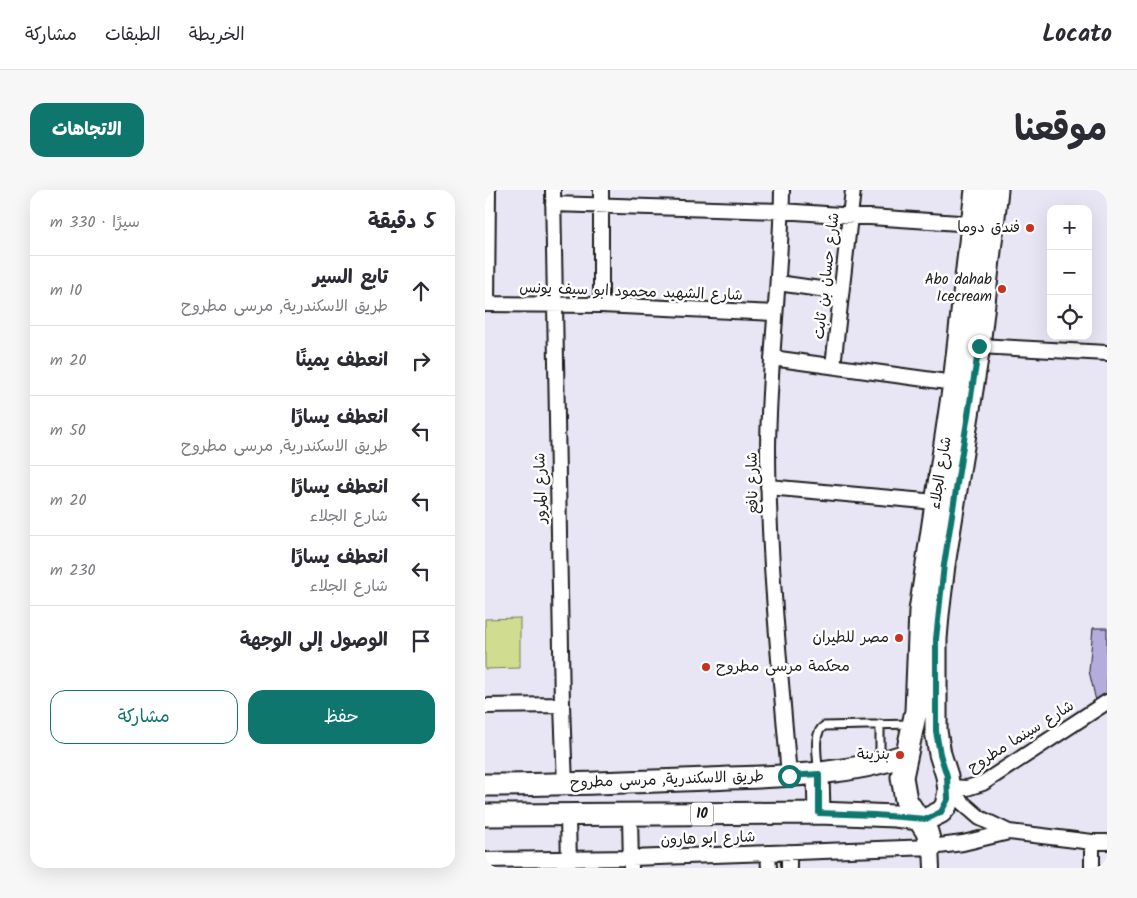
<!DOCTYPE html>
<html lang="ar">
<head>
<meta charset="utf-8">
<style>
	body { margin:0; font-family:Kalam,"Playpen Sans Arabic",sans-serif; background:#f7f7f7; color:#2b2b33; direction:rtl }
	.controls { position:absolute; right:15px; top:15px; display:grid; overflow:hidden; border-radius:10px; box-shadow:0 5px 20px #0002 }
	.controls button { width:45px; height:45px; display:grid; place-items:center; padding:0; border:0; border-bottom:1px solid #e1e1e2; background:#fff; color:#2b2b33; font:25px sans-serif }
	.stop { position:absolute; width:15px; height:15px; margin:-11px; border:4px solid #0f766e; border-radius:50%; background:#fff }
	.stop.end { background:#0f766e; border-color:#fff; box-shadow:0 1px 5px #0008 }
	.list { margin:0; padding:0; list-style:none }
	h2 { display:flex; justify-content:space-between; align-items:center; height:65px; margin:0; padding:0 20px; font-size:21px }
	h2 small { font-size:16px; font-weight:400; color:#7c7c81 }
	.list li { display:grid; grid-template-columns:32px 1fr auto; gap:15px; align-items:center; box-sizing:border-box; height:70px; padding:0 20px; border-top:1px solid #e1e1e2 }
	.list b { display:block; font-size:19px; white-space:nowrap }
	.list p { margin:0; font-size:16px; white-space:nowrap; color:#7c7c81 }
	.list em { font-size:16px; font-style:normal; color:#7c7c81 }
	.actions { display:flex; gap:10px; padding:15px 20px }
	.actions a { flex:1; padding:11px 0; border:1px solid #0f766e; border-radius:15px; text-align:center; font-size:18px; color:#0f766e }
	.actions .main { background:#0f766e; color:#fff }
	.icon { flex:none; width:28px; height:28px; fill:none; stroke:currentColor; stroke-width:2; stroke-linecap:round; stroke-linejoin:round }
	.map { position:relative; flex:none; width:622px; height:678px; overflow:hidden; direction:ltr; border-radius:15px }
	header { display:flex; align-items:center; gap:30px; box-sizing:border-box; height:70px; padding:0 25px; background:#fff; border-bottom:1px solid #e1e1e2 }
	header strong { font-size:24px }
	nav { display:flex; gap:28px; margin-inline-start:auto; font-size:18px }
	.intro { display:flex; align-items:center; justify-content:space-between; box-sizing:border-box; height:120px; padding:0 30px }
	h1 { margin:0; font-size:35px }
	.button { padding:12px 22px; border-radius:15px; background:#0f766e; color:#fff; font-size:18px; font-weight:700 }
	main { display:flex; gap:30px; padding:0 30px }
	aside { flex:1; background:#fff; border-radius:15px; box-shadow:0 5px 20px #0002 }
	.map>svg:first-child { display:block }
	.green { fill:#d0dc8f; stroke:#767c56 }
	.building { fill:#b4acdd; stroke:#1c1c1c }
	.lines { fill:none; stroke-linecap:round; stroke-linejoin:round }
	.lane-casing { stroke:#1c1c1c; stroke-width:11 }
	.street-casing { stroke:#1c1c1c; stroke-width:18 }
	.primary-casing { stroke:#1c1c1c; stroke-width:25 }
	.lane { stroke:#fff; stroke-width:7 }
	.street { stroke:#fff; stroke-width:14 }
	.primary { stroke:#fff; stroke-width:21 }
	.route { stroke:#0f766e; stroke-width:6 }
	.poi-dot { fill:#c8321e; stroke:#fff; stroke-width:2 }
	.labels { text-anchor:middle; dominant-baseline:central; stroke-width:5; stroke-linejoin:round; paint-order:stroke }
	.shield { fill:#fff; stroke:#606060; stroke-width:1 }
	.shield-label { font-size:14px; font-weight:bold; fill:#1c1c1c }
	.poi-label { font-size:15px; fill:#1c1c1c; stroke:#fff; text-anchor:end }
	.street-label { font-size:15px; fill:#1c1c1c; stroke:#fff }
</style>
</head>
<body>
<header>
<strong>Locato</strong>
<nav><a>الخريطة</a><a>الطبقات</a><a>مشاركة</a></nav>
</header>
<div class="intro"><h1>موقعنا</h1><a class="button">الاتجاهات</a></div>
<main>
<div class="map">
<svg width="622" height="678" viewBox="0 0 622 678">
	<rect width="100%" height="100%" fill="#e8e6f5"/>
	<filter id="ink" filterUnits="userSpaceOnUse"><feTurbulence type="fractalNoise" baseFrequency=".02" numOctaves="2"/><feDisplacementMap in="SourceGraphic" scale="10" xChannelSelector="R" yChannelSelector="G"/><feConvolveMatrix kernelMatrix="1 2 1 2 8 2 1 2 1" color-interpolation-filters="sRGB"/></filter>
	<g filter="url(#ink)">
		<!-- green -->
		<path class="green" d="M35,428V478L0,479V429Z"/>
		<!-- building -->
		<path class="building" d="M608,438H622V504L611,511L604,481Z"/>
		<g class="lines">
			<!-- lane casing -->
			<g class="lane-casing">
				<path id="lane" d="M395,570V534
					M333,580C333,567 327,544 339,536L426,534"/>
			</g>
			<!-- street casing -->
			<g class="street-casing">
				<path id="street" d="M68,0L77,515L80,595
					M116,0V115
					M297,0C296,86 284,171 283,257C283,367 295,476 304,586
					M68,14L296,21L489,34
					M293,93L356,102
					M0,114L116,115L290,123
					M2,114L3,0
					M494,156L622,163
					M287,168L469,193
					M348,176L368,0
					M283,297L451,312
					M0,516L77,515
					M464,597L482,598L498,593L622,512
					M464,601L495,628L524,642L607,652H622
					M145,624L146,678
					M83,625L84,677
					M607,652V678
					M446,657L447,678
					M304,662V678
					M283,663L284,678
					M0,670L146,668L446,657L478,653L524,642"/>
			</g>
			<!-- primary casing -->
			<g class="primary-casing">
				<path id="primary" d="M333,584L334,623
					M0,595C74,595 149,592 223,589C290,586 357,587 421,565
					M0,625L334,623L410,626L434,629H442L456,622L461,616L464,601L462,586L455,564L451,541V449L453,425L459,375L494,156L512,0
					M446,657L442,642L421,610L417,587L431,521L435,421L469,193L491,0"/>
			</g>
			<!-- lane -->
			<use href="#lane" class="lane"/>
			<!-- street -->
			<use href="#street" class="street"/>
			<!-- primary -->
			<use href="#primary" class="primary"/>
		</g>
	</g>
	<g class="lines" filter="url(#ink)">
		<!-- route -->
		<path class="route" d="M304,586L334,584V623L389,625L442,629L456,622L463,609L462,586L455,564L451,541V449L459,375L494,156"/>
	</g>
	<!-- markers -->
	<g class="poi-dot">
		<circle cx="545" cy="38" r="5"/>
		<circle cx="517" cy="99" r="5"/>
		<circle cx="414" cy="448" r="5"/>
		<circle cx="221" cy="477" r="5"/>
		<circle cx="415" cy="565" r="5"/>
	</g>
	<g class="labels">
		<!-- shield labels -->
		<rect class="shield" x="206" y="612.5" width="22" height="23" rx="4"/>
		<g class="shield-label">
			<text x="217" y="624">10</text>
		</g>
		<!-- poi labels -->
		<g class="poi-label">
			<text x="535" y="38">فندق دوما</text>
			<text x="507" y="90">Abo dahab<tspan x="507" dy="17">Icecream</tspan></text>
			<text x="404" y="448">مصر للطيران</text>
			<text x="231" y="477" text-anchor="start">محكمة مرسى مطروح</text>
			<text x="405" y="565">بنزينة</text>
		</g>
		<!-- street labels -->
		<g class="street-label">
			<text transform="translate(342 86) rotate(-83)">شارع حسان بن ثابت</text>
			<text transform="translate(146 102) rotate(2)">شارع الشهيد محمود ابو سيف يونس</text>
			<text transform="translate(456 283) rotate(-81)">شارع الجلاء</text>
			<text transform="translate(268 293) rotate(-91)">شارع نافع</text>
			<text transform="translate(56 298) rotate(-91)">شارع المرور</text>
			<text transform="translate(536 547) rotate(-32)">شارع سينما مطروح</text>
			<text transform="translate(182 590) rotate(-2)">طريق الاسكندرية, مرسى مطروح</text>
			<text transform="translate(223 649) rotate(-2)">شارع ابو هارون</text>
		</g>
	</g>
</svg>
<div class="controls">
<button>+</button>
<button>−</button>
<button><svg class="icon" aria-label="locate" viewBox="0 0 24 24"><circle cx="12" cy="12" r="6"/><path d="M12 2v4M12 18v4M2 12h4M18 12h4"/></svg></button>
</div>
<div class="stop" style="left:304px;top:586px"></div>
<div class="stop end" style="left:494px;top:156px"></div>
</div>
<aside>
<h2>5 دقيقة<small>سيرًا · 330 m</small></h2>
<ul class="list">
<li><svg class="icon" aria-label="ahead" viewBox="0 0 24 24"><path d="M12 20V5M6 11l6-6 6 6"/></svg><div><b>تابع السير</b><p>طريق الاسكندرية, مرسى مطروح</p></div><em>10 m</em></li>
<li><svg class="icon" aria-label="right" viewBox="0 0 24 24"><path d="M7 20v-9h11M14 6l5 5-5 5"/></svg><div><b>انعطف يمينًا</b></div><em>20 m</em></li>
<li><svg class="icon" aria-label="left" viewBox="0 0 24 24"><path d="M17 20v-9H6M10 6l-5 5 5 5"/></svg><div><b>انعطف يسارًا</b><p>طريق الاسكندرية, مرسى مطروح</p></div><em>50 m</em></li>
<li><svg class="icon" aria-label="left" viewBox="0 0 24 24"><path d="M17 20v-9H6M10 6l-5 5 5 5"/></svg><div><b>انعطف يسارًا</b><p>شارع الجلاء</p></div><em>20 m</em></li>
<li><svg class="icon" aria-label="left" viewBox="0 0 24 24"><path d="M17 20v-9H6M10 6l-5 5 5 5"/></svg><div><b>انعطف يسارًا</b><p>شارع الجلاء</p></div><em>230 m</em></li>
<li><svg class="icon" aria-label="arrive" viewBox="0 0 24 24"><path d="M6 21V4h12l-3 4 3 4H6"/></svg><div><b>الوصول إلى الوجهة</b></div></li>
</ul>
<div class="actions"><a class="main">حفظ</a><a>مشاركة</a></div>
</aside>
</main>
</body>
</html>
